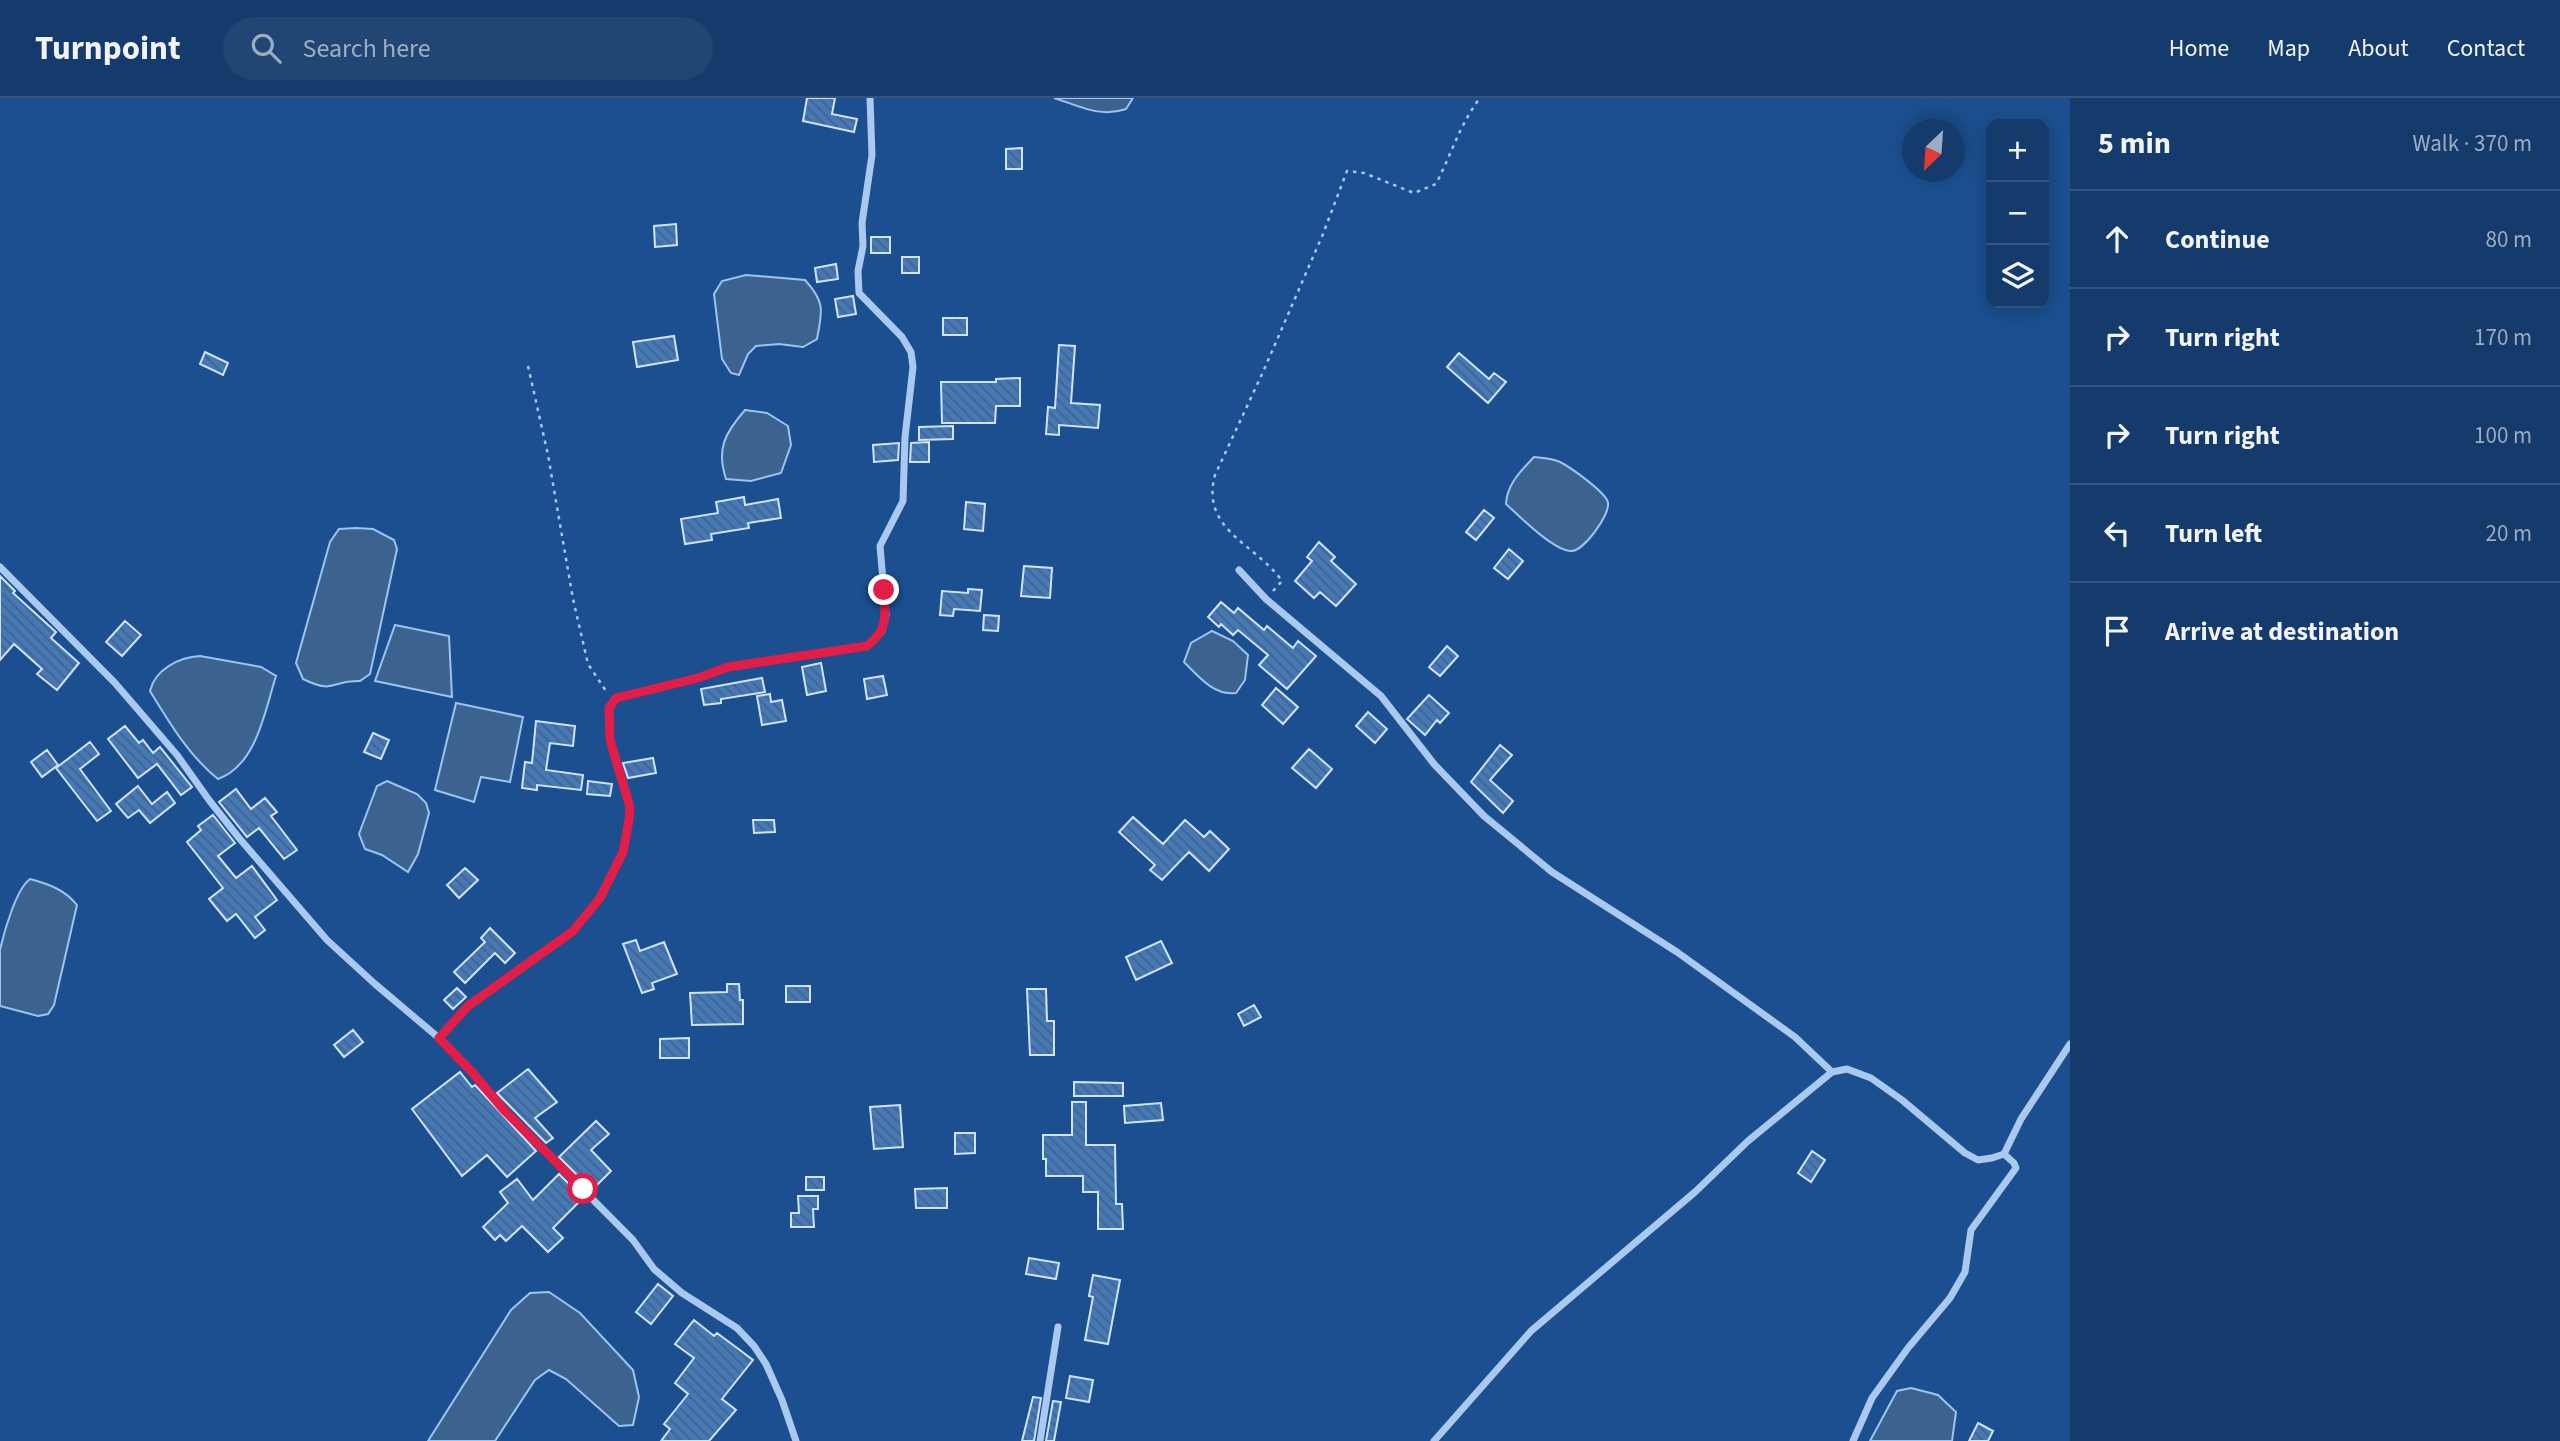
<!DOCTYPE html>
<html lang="en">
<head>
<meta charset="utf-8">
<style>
	body { margin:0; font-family:"Source Sans 3",sans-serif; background:#214673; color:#f1f3f6 }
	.controls { position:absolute; right:21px; top:21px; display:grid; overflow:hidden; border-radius:14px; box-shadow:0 4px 18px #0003 }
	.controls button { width:63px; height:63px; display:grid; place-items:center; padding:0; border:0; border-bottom:2px solid #33557e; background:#143b6b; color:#f1f3f6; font:35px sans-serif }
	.compass { position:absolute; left:1902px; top:21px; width:63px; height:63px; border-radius:50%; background:#143b6b; box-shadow:0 4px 18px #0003; rotate:205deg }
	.stop { position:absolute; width:21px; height:21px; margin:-16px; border:5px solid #e11d48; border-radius:50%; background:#fff }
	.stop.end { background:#e11d48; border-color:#fff; box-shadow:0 2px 7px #0008 }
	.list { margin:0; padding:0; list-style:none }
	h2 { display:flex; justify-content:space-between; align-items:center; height:91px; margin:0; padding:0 28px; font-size:30px }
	h2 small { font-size:23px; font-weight:400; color:#9dadc1 }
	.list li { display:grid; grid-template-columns:46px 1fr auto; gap:21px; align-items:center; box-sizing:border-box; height:98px; padding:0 28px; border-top:2px solid #33557e }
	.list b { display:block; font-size:26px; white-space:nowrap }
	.list em { font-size:23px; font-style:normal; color:#9dadc1 }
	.icon { flex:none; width:38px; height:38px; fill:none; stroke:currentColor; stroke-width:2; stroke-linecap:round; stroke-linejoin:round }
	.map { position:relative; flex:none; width:2070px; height:1343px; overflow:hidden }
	header { display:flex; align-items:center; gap:42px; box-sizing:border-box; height:98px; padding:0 35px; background:#143b6b; border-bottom:2px solid #33557e }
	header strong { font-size:33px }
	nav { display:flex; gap:38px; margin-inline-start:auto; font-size:24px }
	.search { width:490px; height:63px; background:#214673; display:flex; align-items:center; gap:18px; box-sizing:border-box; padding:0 24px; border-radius:38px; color:#9dadc1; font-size:26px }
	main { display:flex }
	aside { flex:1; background:#143b6b }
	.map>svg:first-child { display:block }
	.water { fill:#3c6290; stroke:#9cc4f0; stroke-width:2 }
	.building { fill:url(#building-back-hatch); stroke:#cfe3fa; stroke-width:2 }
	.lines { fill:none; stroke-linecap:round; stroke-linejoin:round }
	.path { stroke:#a9c9ee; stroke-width:2.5; stroke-dasharray:3.5 5; stroke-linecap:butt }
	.minor { stroke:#a9c9ee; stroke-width:7 }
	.route { stroke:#e11d48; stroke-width:9 }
</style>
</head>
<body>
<header>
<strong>Turnpoint</strong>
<div class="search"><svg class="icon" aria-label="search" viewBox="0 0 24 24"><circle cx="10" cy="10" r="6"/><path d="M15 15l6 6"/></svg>Search here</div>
<nav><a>Home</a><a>Map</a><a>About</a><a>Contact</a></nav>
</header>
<main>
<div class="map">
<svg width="2070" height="1343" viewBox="0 0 2070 1343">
	<defs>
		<pattern id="building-back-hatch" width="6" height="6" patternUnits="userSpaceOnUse" patternTransform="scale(1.75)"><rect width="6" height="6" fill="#4478b7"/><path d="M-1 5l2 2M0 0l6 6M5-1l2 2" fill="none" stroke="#486282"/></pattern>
	</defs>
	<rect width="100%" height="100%" fill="#1b4f8f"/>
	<!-- water -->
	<path class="water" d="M1054,0H1133L1126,11C1100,20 1080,8 1054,0Z
		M746,177L805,182C826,205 822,213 817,241L803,249L779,246L756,248L748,256L739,277L731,275L722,261L714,196L722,183Z
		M745,312L767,315L788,328L791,347L781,375L751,383L726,381C716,351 725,335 745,312Z
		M1534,359C1543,360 1551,360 1560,364C1570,369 1607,395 1608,405C1610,417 1583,454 1571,453C1554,453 1519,418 1506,406C1507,386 1521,373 1534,359Z
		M356,430L373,431L394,442L397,451L370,576L360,583C330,582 336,597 303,581L296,565L330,444L339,431Z
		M395,527L449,538L452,599L375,583Z
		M1212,533L1233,543L1248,557L1245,582L1236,595C1214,598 1199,579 1184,564L1191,545Z
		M200,558L261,569L276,578C265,612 257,667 218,681C189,658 169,624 150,593C155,571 180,559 200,558Z
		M456,605L523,619L510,684L481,679L474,704L435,692Z
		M387,683L417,696L426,705L429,715L418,756L408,774L382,757L365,751L359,736L377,688Z
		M30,781C49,786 65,792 77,807L54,907L48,916L38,918L0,908C0,890 0,869 0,852C4,834 16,791 30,781Z
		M549,1194L580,1215L633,1272L639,1299L633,1327L619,1328L566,1281L549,1272L535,1282L495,1343H428L511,1212L530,1195Z
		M1911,1290L1938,1297L1956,1314L1952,1343H1870L1897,1293Z"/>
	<!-- building -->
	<path class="building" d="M807,0H835L832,16L857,21L854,34L803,23Z
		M1022,50V71H1006V51Z
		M676,126L677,147L655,149L654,128Z
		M871,139H890V155H871Z
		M902,159H919V175H902Z
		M836,166L838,181L817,184L815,170Z
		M853,198L856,216L838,219L835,201Z
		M943,220H967V237H943Z
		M674,238L678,262L637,269L633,244Z
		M1059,247L1075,248L1071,305L1100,307L1098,330L1059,327V337L1046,336L1048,309L1055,310Z
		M205,254L228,265L223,277L200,266Z
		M1459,255L1489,281L1494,275L1506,284L1488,305L1447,269Z
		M1020,280V308H996L995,325H942L941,284H996V281Z
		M953,328V341L919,342V329Z
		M929,344V364H910L911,345Z
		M899,345L898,362L874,364L873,347Z
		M744,399L745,407L778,401L781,420L748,425L749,430L711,436L712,442L685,446L681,421L718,415L716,404Z
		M966,404L985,406L983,433L964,431Z
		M1484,412L1494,420L1476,442L1466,434Z
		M1319,444L1335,459L1331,463L1356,486L1336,508L1320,494L1314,500L1295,483L1312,463L1307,459Z
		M1509,451L1523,463L1508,481L1494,470Z
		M1024,468L1052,470L1050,500L1021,498Z
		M0,478L15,493L13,495L56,534L51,540L79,565L57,592L37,576L42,571L14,546L0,562Z
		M968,491L982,492L980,513L954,511L953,518L940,517L942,493L968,495Z
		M1221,504L1234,515L1238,510L1264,532L1267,528L1293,550L1298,543L1316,558L1287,591L1259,567L1268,557L1238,532L1233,537L1221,526L1219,529L1208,519Z
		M984,517L999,518L998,533L983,532Z
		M125,523L141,537L122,558L106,544Z
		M1447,548L1458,558L1440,578L1429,569Z
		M821,565L826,593L807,597L802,569Z
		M883,578L887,597L867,601L864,581Z
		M762,580L765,594L721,601V605L704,607L701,591Z
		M1276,590L1298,609L1283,626L1262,607Z
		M770,596L771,604L782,602L786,623L762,627L757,598Z
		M1429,597L1449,615L1440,625L1437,622L1425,637L1407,621Z
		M1368,614L1387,631L1375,645L1356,628Z
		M536,623L575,628L573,648L550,645L546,672L583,677L581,692L537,687V692L522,690L525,664L532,665Z
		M125,628L139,645L143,642L153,655L160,649L192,689L181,697L157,666L138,680L108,641Z
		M373,635L389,642L381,661L364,654Z
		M90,644L99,656L80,671L111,713L97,723L56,670Z
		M1500,647L1512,657L1490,682L1513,703L1503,715L1471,684Z
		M1309,651L1332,671L1316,690L1292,670Z
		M47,652L58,667L42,679L31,664Z
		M653,660L656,675L628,680L623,665Z
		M588,683L612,686L610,698L587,696Z
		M138,688L152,706L167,694L175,705L150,725L139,712L128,720L116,706Z
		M236,691L251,711L265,700L277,714L271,718L297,752L284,761L259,730L247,739L219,704Z
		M213,717L235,745L218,758L236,780L252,768L277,802L255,819L265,832L255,840L236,816L227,823L209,801L223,790L187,744L201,732L198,728Z
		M1133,719L1163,746L1185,722L1204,739L1210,733L1229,751L1209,773L1189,754L1162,782L1150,772L1155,767L1119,734Z
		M753,722H774L775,734L754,735Z
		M465,770L478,782L459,800L447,787Z
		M490,830L515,855L505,865L495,855L465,885L454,874L485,844L481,840Z
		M636,842L640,853L664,844L677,876L652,885L654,891L642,895L623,846Z
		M1161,843L1172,865L1136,882L1126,859Z
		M727,886H739L740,902H743V926L692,927L690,895L727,894Z
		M786,888H810V904H786Z
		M457,890L466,899L453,911L444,902Z
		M1027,891H1046L1047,923H1054V957H1030Z
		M1254,907L1261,919L1244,928L1238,916Z
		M353,932L363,944L344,959L334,947Z
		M689,940V960H660V941Z
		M528,971L557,1004L535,1020L553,1040L546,1045L497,995Z
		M460,974L472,989L475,987L536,1053L507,1079L487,1057L462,1078L412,1011Z
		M1074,984L1123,985V998H1074Z
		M1072,1004H1086V1047H1115L1116,1106H1122L1123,1131H1098V1094H1083V1078H1046V1061H1043V1037H1072Z
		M1161,1005L1163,1022L1125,1025L1124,1008Z
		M900,1007L903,1049L874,1051L870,1009Z
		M596,1023L609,1036L591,1052L611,1073L592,1092L559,1059Z
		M955,1035H975V1055L955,1056Z
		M1812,1053L1825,1062L1811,1084L1798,1075Z
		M559,1076L583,1100L553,1130L563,1140L548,1154L522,1128L506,1143L500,1137L495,1142L483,1129L508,1105L500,1094L517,1081L533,1102Z
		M806,1079H824V1092H806Z
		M947,1090V1110H916L915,1091Z
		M798,1098H818V1111H813L814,1129H791V1115H799Z
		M1029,1160L1059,1165L1056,1181L1026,1176Z
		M1093,1177L1120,1182L1108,1246L1085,1242L1093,1199L1089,1198Z
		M658,1186L673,1198L651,1226L636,1214Z
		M694,1222L714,1238L717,1235L753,1262L722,1301L736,1312L709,1343H661L670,1331L664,1326L688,1296L675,1285L694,1260L675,1246Z
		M1070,1278L1093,1282L1089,1304L1066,1300Z
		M1033,1299L1041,1300L1034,1343H1022Z
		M1053,1303L1061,1304L1054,1343H1046Z
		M1978,1325L1993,1333L1988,1343H1969Z"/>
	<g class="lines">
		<!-- path -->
		<path class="path" d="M528,268L548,357L573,501L588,566L606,593
			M1273,493L1282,483C1256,446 1200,432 1215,377L1263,274L1323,136L1347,73L1364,75L1414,95L1436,86C1451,57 1460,26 1480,0"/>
		<!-- minor -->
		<path class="minor" d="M0,469L115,585L177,657L209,702L239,740L327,842L375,886L439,940L473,975L504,1012L633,1142L654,1171L682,1195L737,1230L754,1248L766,1266L782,1302L796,1343
			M1239,472L1266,501L1381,598L1434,666L1484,718L1552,774L1677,854L1795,939L1832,974
			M439,940L468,908L573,833L600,800L623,754L629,722L630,709L610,642L609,610L616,600L698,580L728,569L867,548L882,533L886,517L880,448L903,403L905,339L913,269L911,254L902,239L859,195L858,173L863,148L862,125L872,57L870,0
			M1040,1343L1058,1229
			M1434,1343L1531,1233L1695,1094L1748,1043L1832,974L1847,971L1871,980L1902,1002L1965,1055L1978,1062L1992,1060L2004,1056L2021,1021L2070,946
			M1853,1343L1872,1300L1908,1250L1950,1200L1965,1174L1971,1132L2016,1070L2014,1065L2004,1056"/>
	</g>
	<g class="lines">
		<!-- route -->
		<path class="route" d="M583,1091L504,1012L473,975L439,940L468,908L573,833L600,800L623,754L629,722L630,709L610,642L609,610L616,600L698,580L728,569L867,548C889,531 885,517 884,492"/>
	</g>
</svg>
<div class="controls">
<button>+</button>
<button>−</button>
<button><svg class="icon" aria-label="layers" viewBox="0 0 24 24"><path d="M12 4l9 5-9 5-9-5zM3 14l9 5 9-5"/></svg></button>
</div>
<svg class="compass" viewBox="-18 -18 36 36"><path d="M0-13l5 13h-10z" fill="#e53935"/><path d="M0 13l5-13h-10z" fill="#9dadc1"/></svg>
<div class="stop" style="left:583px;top:1091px"></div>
<div class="stop end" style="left:884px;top:492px"></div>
</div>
<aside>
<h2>5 min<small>Walk · 370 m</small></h2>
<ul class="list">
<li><svg class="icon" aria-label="ahead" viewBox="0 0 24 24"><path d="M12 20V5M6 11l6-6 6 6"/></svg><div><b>Continue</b></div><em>80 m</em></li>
<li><svg class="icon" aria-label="right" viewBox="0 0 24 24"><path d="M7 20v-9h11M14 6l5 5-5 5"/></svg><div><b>Turn right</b></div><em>170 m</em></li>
<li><svg class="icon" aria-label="right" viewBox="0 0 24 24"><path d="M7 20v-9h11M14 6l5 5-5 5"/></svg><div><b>Turn right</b></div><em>100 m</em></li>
<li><svg class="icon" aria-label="left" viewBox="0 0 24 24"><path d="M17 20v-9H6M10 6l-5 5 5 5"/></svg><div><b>Turn left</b></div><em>20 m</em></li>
<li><svg class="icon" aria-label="arrive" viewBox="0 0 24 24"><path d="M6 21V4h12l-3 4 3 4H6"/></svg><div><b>Arrive at destination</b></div></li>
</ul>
</aside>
</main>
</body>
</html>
